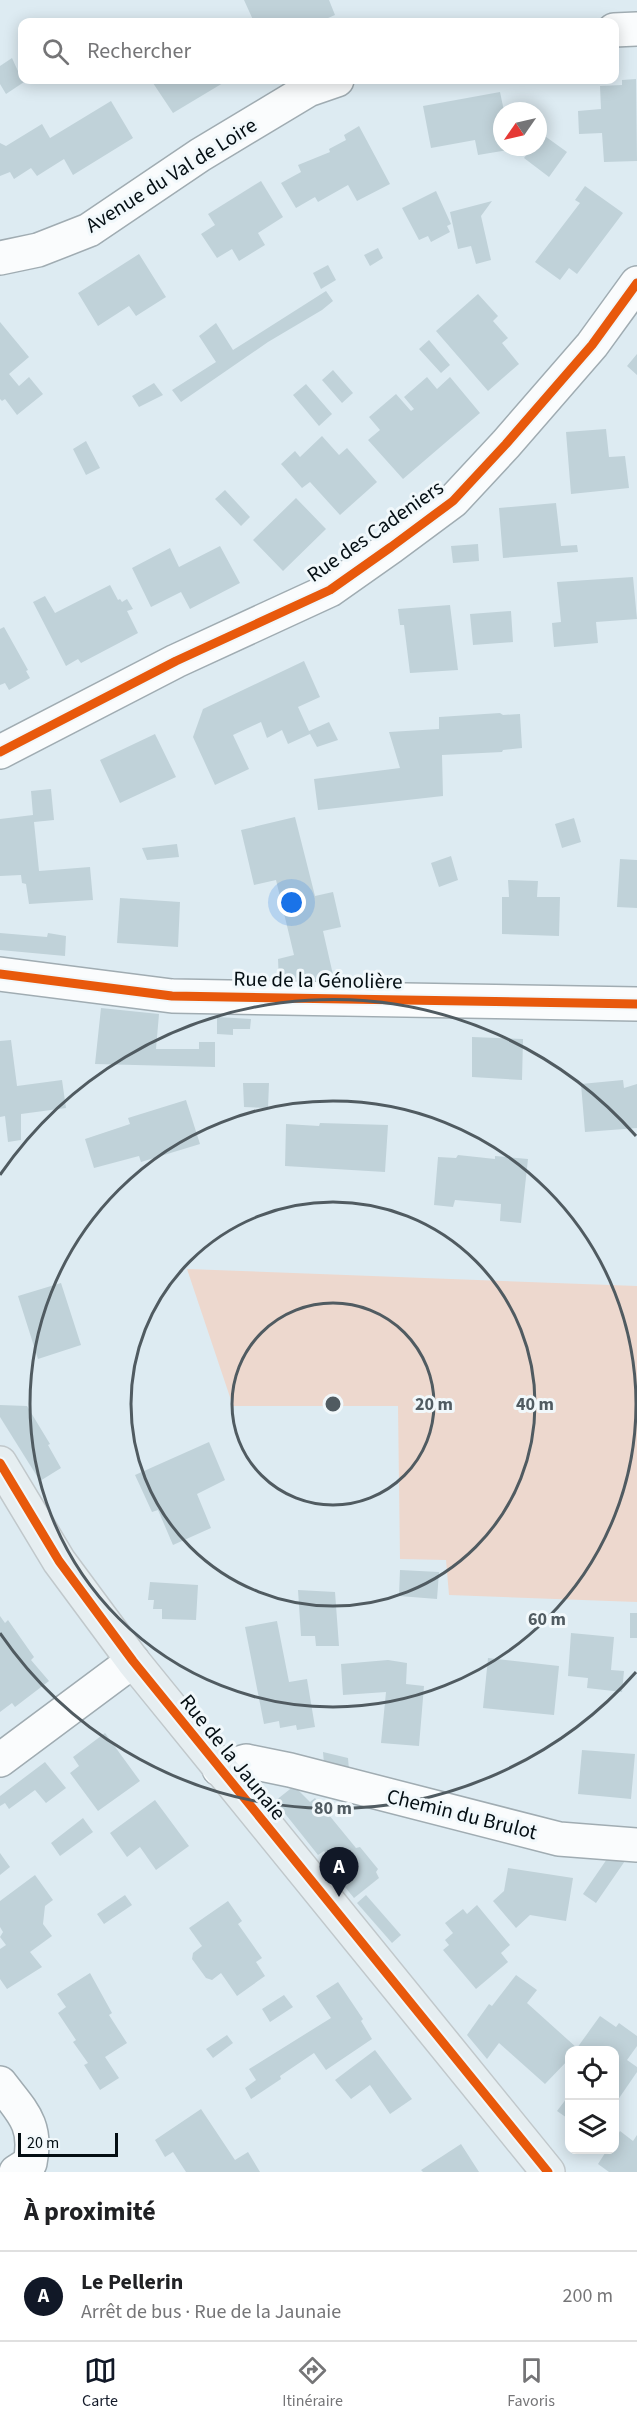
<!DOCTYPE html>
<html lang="fr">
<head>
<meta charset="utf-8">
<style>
	body { margin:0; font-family:"Source Sans 3",sans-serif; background:#f6f6f6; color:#202124 }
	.controls { position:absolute; right:18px; bottom:18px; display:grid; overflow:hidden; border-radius:12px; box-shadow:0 3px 15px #0003 }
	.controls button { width:54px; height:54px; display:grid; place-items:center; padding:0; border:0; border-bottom:2px solid #e0e0e0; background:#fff; color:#202124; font:30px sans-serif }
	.compass { position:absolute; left:493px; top:102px; width:54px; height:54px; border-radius:50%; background:#fff; box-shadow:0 3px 15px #0003; rotate:236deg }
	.scale { position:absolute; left:18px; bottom:15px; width:100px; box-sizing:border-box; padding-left:6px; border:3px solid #040e13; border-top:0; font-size:16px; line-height:21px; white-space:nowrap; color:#040e13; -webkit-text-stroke:4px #f1f8fb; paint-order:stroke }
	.you { position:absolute; left:292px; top:903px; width:21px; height:21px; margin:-15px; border:4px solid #fff; border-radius:50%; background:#1a73e8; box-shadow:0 0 0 9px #1a73e833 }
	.badge { display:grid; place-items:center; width:39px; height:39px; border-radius:50%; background:#111827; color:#fff; font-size:20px; font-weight:700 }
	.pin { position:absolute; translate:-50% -50px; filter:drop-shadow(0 2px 3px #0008) }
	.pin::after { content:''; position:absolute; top:32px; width:21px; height:18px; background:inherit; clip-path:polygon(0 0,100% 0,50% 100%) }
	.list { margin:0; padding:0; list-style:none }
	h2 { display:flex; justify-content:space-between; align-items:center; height:78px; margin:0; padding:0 24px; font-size:26px }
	h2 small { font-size:20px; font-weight:400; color:#757577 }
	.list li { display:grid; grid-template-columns:39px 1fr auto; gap:18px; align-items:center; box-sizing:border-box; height:90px; padding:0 24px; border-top:2px solid #e0e0e0 }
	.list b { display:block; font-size:22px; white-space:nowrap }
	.list p { margin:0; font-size:20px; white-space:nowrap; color:#757577 }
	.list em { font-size:20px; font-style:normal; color:#757577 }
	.icon { flex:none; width:33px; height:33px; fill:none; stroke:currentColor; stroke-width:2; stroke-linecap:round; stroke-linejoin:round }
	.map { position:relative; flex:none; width:637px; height:2172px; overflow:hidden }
	.search { position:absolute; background:#fff; box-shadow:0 3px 15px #0003; left:18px; right:18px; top:18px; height:66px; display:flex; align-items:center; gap:15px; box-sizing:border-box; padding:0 21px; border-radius:12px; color:#757577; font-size:22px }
	.sheet { height:168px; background:#fff }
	nav { display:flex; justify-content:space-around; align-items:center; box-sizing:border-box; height:84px; border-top:2px solid #e0e0e0; background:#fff; font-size:16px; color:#757577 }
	nav a { display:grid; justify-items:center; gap:3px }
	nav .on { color:#111827 }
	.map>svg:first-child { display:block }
	.green { fill:#edd8ce }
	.building { fill:#c0d2d9 }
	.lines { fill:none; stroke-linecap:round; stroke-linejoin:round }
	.minor-casing { stroke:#a0acb2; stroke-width:36 }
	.major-casing { stroke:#c1c8cb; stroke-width:36 }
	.minor { stroke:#fafcfd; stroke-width:33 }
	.major { stroke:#e6eef1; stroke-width:33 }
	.cycleway-casing { stroke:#f1f8fb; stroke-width:13 }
	.cycleway { stroke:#e8590c; stroke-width:9 }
	.ring { fill:none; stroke:#505b61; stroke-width:3 }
	.labels { text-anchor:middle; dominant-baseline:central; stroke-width:6; stroke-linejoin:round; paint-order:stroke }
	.street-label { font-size:21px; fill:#040e13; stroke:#f1f8fb }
	.centre { fill:#505b61; stroke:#f1f8fb; stroke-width:3 }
	.ring-label { font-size:18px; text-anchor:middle; font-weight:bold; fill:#505b61; stroke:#f1f8fb; stroke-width:6; stroke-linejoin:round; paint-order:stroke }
</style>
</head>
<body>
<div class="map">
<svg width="637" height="2172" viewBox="0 0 637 2172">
	<rect width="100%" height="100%" fill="#ddebf2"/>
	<!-- green -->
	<path class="green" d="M187,1269L637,1286V1602L449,1595L446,1560L400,1559L398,1406H233Z"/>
	<!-- building -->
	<path class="building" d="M244,0H329L335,15L319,22H254Z
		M12,58L22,80H27L6,94L0,84V66Z
		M636,79L637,161L604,162L602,133L579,134L578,111L601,109L600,86L622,85V80Z
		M151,80H228L173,113Z
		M500,92L504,111H502V147H507L508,150L478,155L475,140L431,148L423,106Z
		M111,101L133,138L73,175L64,159L37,176L31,168L14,179L10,172L0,176V143L6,146L42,124L50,138Z
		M359,126L390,184L357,201L348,185L318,202L315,197L296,208L281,183L301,172L298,165L330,152L329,149L346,140L344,135Z
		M542,134L567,152L549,177L524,158L532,147H538V140Z
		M261,181L283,217L258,233L265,245L239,261L232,249L217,258L201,234L215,225L208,214Z
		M585,186L623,213L577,274L569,268L560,280L535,262L580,203L575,200Z
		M436,191L451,224L447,226L450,232L431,242L428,236L419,240L402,208Z
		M492,201L481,216L491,260L476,264L471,246L458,249L450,212Z
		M378,248L383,258L370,266L364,255Z
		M139,254L166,297L136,316L129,306L98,326L78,293Z
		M328,265L336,280L321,289L313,273Z
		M326,291L333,301L322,310L268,342L181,402L172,390L216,362L199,336L216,323L233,350Z
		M478,294L498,316L493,321L508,338L502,343L519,364L488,391L436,331Z
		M0,322L29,357L9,374L19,386L29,377L43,394L17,415L5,399L2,401L0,399Z
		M429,340L450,365L441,373L419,349Z
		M637,354V375L627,366Z
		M333,370L353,393L342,403L322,380Z
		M427,377L437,389L450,377L480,413L403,479L368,440L380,430L369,417L396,394L411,411L414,409L404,397Z
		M154,383L163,395L139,407L132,396Z
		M306,384L332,414L319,426L293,395Z
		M606,429L609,457L625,456L629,488L571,494L566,432Z
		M322,436L339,455L347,448L377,482L340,515L310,482L302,488L281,464L295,451L300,457Z
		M86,441L100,468L86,475L73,449Z
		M225,490L250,517L241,526L215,499Z
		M296,498L326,529L283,571L253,540Z
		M556,503L561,546L577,545L578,552L503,558L499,508Z
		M478,544L479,561L453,563L451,546Z
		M220,546L240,583L190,609L181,592L151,607L132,568L170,548L179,567Z
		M633,577L637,619L596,622L598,643L554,647L552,623L561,622L557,582Z
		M110,585L118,600L120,599L122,602L127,599L133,609L127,611L138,633L81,663L78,659L66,666L33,602L45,596L55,613Z
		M450,605L458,670L410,673L404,625H400L398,609Z
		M511,611L513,642L473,645L470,614Z
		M4,627L28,670L26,671L30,678L9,690L5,683L0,685V629Z
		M304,661L320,697L298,707L309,731L329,722L338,740L317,747L310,734L288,744L282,730L267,738L261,722L233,735L249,769L215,785L193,737L203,709Z
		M500,713L503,715L520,714L522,748L503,750L502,752L442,755L443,796L318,810L314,779L400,768L389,732L439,729V717Z
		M155,734L176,777L120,803L100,760Z
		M51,789L54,820L34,822L39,871L90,867L93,900L29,904L26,884L22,883L21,875L0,876V819L33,815L31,791Z
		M295,817L315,896L333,892L341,927L323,931L334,979L322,983L313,982V979L305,980V982L279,981L278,959L294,955L276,880L254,885L241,830Z
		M574,818L581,842L562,848L555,824Z
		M177,844L179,857L147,860L142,848Z
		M451,856L458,880L439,887L431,863Z
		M620,859L637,860V908L617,907Z
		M508,880L538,881L537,897H560L559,936L502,934V897H509Z
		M120,898L180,902L178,947L117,943Z
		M0,933L47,937L48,933L66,936L65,956L0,950Z
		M101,1008L159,1014L156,1049H199V1042H215V1067L95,1064Z
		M217,1017L251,1019L250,1029H233V1035L217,1034Z
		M472,1037L523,1039L522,1080L472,1077Z
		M11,1040L17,1086L62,1080L66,1108L21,1114V1140L8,1142L5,1116L0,1117V1041Z
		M623,1080L624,1088L637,1084V1128L585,1132L581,1084Z
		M243,1083H269L268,1108L244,1107Z
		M186,1100L200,1144L141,1162L139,1156L94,1168L85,1139L130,1124L128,1118Z
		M320,1123L388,1125L385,1172L285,1166L286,1124L319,1126Z
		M458,1155L495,1159V1156L528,1159L521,1223L500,1221L501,1204L455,1200L453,1207L434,1205L438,1157L456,1158Z
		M61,1283L81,1345L38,1359L18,1296Z
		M0,1405L27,1406L50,1444L48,1445L61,1468L40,1481L0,1417Z
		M209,1442L225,1480L197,1494L211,1528L173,1545L158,1510L152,1512L135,1475Z
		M400,1570L439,1572L437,1599L399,1596Z
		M150,1582L198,1585L196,1620L162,1619V1609H153L154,1600H148Z
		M298,1590L335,1592L339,1646H316L315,1636H301Z
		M630,1613H637V1638H630Z
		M0,1616L5,1623L8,1620L34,1657L31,1660L49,1681L15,1707L12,1703L0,1712Z
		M277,1621L289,1682L307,1679L315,1727L297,1730L296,1725L280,1728L279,1721L264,1724L245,1627Z
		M571,1633L614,1637L611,1670L624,1671L622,1692L587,1688L588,1678L568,1676Z
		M488,1658L559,1666L554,1715L483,1708Z
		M388,1660L407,1663L406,1684L424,1686L419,1746L381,1743L386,1692L343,1695L341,1664Z
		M105,1733L140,1781L98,1811L70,1773L79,1766L73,1757Z
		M582,1750L635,1754L631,1799L578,1794Z
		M323,1752L348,1758L349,1770L324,1764Z
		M45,1762L66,1788L46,1803L35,1790L9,1809L5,1803L0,1806V1796Z
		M294,1786L310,1802L315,1798L356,1848L360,1847L378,1869L376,1872L379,1878L354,1898L331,1870L336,1865L324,1851L318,1855L275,1801Z
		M155,1800L189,1846L156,1870L140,1847L127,1857L110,1833Z
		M83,1818L93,1832L60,1856L51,1843Z
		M0,1853L10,1867L0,1875Z
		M609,1856L627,1858L596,1903L583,1894Z
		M508,1868L573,1878L566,1921L530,1915L516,1928L493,1901L504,1891Z
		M35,1875L53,1900L45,1906L43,1924L52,1936L30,1952L42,1967L7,1989L0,1979V1949L6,1945L0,1937L3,1932L0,1927V1901Z
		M125,1895L132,1905L104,1924L97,1914Z
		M366,1895L401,1935L392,1943L357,1903Z
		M228,1901L242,1921L238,1924L262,1958L256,1962L265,1976L237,1996L221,1973L212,1980L206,1978L192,1959L193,1953L202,1946L189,1928Z
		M477,1905L510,1945L501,1953L508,1962L476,1989L443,1950L449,1945L445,1940L453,1933L445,1923L463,1909L467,1914Z
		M90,1973L112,2013L109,2015L127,2043L105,2057L119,2078L100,2090L84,2065L88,2063L73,2042L76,2040L58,2013L66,2007L57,1994Z
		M516,1975L537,1990L527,2003L577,2048L600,2016L616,2027L619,2023L637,2036V2046L627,2060L637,2067V2072L615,2104V2050H570V2058L545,2084L499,2043L487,2059L467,2035L489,2004L492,2006Z
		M338,1982L363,2019L361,2021L372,2039L326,2070L314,2053L280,2076L281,2079L251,2099L245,2088L256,2080L249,2069L331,2018L316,1996Z
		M284,1995L293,2007L270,2022L262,2009Z
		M227,2035L233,2043L213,2058L206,2049Z
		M375,2050L412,2099L390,2114L370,2085L351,2099L335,2080Z
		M570,2094V2120L557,2111Z
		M201,2109L235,2160L248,2152L260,2172H186L173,2152L165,2157L155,2140Z
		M620,2131L633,2141L637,2135V2172H609L598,2164L607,2150H615V2139Z
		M461,2144L479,2172H423L421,2170Z"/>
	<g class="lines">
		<!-- minor casing -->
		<g class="minor-casing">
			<path id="minor" d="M614,30L637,29
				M0,258L38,250L89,230L200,155L308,90L337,80
				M0,752L176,661L330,590L391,547L453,501L506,444L592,345L637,283
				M0,974L172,996L637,1004
				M0,1760L133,1661
				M219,1769L246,1761L290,1770L559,1839L637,1845
				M0,2083C22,2112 38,2124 30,2163L16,2172"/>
		</g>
		<!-- major casing -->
		<g class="major-casing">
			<path id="major" d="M0,1463L59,1561L133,1661L548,2172"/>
		</g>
		<!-- minor -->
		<use href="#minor" class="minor"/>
		<!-- major -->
		<use href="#major" class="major"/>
		<!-- cycleway casing -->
		<g class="cycleway-casing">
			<path id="cycleway" d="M0,752L176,661L330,590L391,547L453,501L506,444L592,345L637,283
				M0,974L172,996L637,1004
				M0,1463L59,1561L133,1661L548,2172"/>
		</g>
		<!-- cycleway -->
		<use href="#cycleway" class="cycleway"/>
	</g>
	<!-- distance rings -->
	<g class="ring">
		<circle cx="333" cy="1404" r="101"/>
		<circle cx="333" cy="1404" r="202"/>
		<circle cx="333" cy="1404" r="303"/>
		<path d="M636 1672A404 404 0 0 1 0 1633M0 1175A404 404 0 0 1 636 1136"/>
	</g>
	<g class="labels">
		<!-- street labels -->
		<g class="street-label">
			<text transform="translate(171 175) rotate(-32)">Avenue du Val de Loire</text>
			<text transform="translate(375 531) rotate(-35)">Rue des Cadeniers</text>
			<text transform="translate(318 980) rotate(1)">Rue de la Génolière</text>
			<text transform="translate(233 1757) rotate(51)">Rue de la Jaunaie</text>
			<text transform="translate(462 1814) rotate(14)">Chemin du Brulot</text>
		</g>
	</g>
	<circle cx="333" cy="1404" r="9" class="centre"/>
	<g class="ring-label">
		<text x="434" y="1410">20 m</text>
		<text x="535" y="1410">40 m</text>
		<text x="547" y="1625">60 m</text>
		<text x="333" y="1814">80 m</text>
	</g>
</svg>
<div class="controls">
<button><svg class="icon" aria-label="locate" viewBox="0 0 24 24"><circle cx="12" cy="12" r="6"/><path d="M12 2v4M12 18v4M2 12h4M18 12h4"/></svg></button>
<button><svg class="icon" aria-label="layers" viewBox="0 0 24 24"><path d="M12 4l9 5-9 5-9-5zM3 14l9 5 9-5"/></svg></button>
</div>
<svg class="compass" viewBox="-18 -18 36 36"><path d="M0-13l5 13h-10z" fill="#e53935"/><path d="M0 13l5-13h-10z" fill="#757577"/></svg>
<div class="scale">20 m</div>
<div class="you"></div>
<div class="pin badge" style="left:339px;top:1897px">A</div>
<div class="search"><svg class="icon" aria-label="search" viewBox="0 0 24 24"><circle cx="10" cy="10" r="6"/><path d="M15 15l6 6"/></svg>Rechercher</div>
</div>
<section class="sheet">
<h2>À proximité<small></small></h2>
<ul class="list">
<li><span class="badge">A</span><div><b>Le Pellerin</b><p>Arrêt de bus · Rue de la Jaunaie</p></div><em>200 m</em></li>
</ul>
</section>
<nav>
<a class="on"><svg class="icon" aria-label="map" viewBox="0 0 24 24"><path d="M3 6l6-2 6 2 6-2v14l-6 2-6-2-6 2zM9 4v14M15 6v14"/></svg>Carte</a>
<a><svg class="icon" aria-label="directions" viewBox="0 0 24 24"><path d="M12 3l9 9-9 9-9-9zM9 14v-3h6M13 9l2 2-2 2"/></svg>Itinéraire</a>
<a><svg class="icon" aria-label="saved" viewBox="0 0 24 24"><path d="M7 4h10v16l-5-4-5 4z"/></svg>Favoris</a>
</nav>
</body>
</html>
